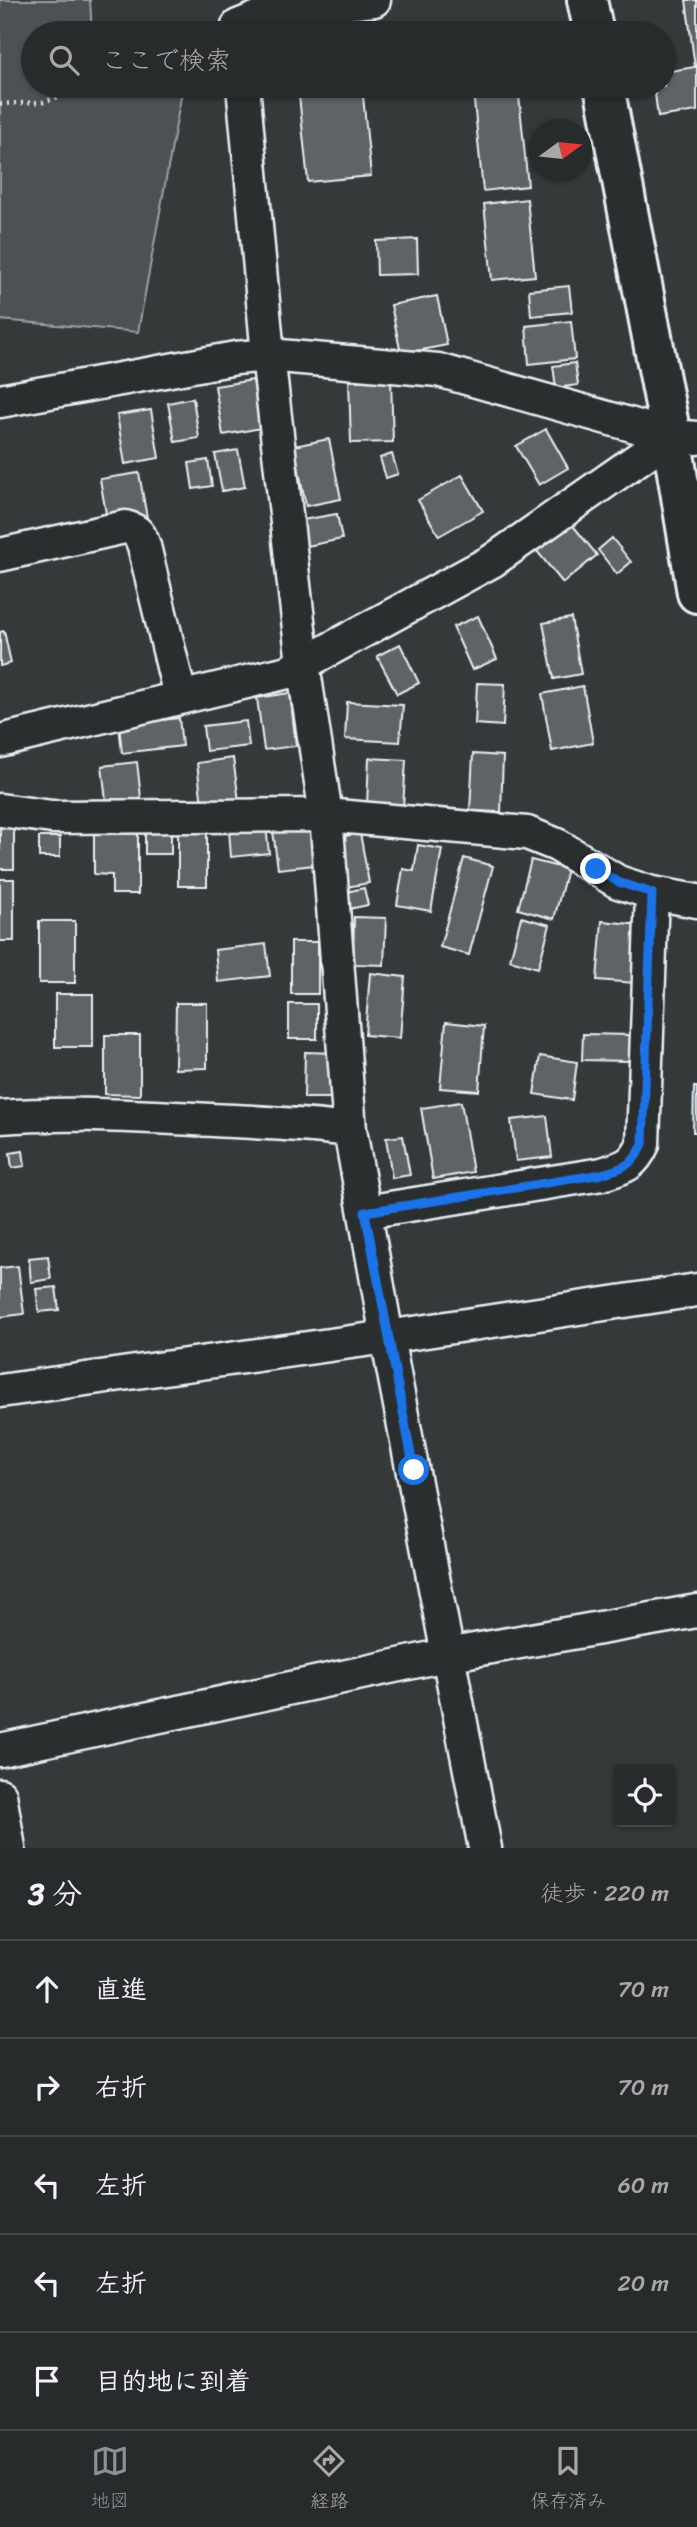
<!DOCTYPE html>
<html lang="ja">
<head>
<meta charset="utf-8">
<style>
	body { margin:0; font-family:Sriracha,"Klee One",sans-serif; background:#303334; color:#f1f3f6 }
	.controls { position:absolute; right:21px; bottom:21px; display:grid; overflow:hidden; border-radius:7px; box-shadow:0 2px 5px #0004 }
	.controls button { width:63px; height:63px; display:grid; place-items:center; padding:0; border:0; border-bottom:2px solid #444748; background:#282b2c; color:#f1f3f6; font:35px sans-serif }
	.compass { position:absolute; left:529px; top:119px; width:63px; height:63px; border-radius:50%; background:#282b2c; box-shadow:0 2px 5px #0004; rotate:75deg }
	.stop { position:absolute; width:21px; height:21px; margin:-16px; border:5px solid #1a73e8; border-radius:50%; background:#fff }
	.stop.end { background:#1a73e8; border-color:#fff; box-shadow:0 2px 7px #0008 }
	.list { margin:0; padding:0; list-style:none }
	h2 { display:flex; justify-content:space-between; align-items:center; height:91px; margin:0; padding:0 28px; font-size:30px }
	h2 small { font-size:23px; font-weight:400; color:#a5a7a9 }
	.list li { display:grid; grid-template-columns:46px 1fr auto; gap:21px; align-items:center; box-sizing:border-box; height:98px; padding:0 28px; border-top:2px solid #444748 }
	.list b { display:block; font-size:26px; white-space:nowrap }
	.list em { font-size:23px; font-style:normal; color:#a5a7a9 }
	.icon { flex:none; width:38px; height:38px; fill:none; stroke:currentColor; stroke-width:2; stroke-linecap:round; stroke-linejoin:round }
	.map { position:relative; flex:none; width:697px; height:1848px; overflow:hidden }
	.search { position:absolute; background:#282b2c; box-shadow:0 2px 5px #0004; left:21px; right:21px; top:21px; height:77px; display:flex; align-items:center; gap:18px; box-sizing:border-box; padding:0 24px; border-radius:38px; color:#a5a7a9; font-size:26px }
	.sheet { height:581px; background:#282b2c }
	nav { display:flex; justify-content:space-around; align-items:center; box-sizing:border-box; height:98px; border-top:2px solid #444748; background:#282b2c; font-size:19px; color:#a5a7a9 }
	nav a { display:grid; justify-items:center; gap:4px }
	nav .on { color:#8c9099 }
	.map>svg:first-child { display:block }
	.green { fill:#4d5152; stroke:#9aa1a5; stroke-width:2 }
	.building { fill:#5f6365; stroke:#e8f1f8; stroke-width:2 }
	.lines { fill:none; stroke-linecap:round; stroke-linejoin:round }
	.street-casing { stroke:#e8f1f8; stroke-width:37 }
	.secondary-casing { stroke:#e8f1f8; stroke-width:44 }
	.path { stroke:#e8f1f8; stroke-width:4.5; stroke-dasharray:2 5; stroke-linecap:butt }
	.street { stroke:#2a2d2e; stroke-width:32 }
	.secondary { stroke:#2a2d2e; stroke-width:38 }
	.route { stroke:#1a73e8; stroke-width:9 }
</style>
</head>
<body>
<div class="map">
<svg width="697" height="1848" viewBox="0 0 697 1848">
	<rect width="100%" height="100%" fill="#35393a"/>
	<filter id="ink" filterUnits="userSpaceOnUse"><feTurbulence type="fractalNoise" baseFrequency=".0143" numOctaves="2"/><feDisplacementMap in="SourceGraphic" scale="14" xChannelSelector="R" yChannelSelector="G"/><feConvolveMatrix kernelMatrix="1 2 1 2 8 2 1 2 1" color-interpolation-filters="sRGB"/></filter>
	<g filter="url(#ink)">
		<!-- green -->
		<path class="green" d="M0,0H90L92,33H33V86H183L138,332L0,320Z"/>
		<!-- building -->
		<path class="building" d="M686,0H697V111L658,117L654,86H664V72L695,67Z
			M298,86H362L371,176L308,182Z
			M518,86L528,186L483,191L473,91Z
			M527,199L535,276L492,280L484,204Z
			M417,239L418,274L377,275L376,241Z
			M569,286L572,312L531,316L529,290Z
			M437,296L447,345L401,354L391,305Z
			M571,321L575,359L529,364L526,326Z
			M575,363L578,385L556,388L553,366Z
			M253,380L261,428L223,435L215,386Z
			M391,380L393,442L351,443L349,381Z
			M193,398L199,438L175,442L168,403Z
			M151,410L159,458L125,464L117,415Z
			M546,429L568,468L539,485L516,446Z
			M329,439L341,499L306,506L294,446Z
			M238,450L245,487L222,491L215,454Z
			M392,454L398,474L386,478L380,458Z
			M208,460L212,486L193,489L189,463Z
			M139,473L147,518L108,525L100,479Z
			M462,475L483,511L439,536L418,500Z
			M337,514L342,539L307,546L302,520Z
			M570,522L597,555L563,583L536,550Z
			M612,538L631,562L617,574L598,550Z
			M478,616L497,659L472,670L453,627Z
			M571,618L581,674L554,679L543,623Z
			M4,631L11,663L0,666V632Z
			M400,644L419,683L397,694L377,656Z
			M477,683L505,684L503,726L475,724Z
			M583,686L593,743L552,751L542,694Z
			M290,693L296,746L264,750L257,698Z
			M347,702L403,705L400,742L345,739Z
			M179,718L182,746L122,753L119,725Z
			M246,721L249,746L206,751L203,726Z
			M473,754L503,756L501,812L470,811Z
			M233,758L239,801L202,805L197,763Z
			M369,758L406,760L403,807L367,805Z
			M137,762L142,806L107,810L102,766Z
			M0,825H14V869H0Z
			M266,826L269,853L231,857L229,830Z
			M310,827L314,865L278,869L273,831Z
			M145,832H171V854H145Z
			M178,832H207V886H178Z
			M94,833L138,834V894H112V875L94,874Z
			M360,833L369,883L346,887L336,838Z
			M39,837H60V857H39Z
			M418,845L442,849L431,911L397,905L403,869L414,871Z
			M464,858L493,866L469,955L440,947Z
			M531,860L567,869L554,919L518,909Z
			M0,879H14V941H0Z
			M364,888L368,905L349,909L346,892Z
			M354,917L386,918L384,965L353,964Z
			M521,917L550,925L538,968L510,960Z
			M39,921H75V983H39Z
			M602,921L640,925L635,983L597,980Z
			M291,942H318V994H291Z
			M266,944L270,976L218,982L215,950Z
			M370,973L405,977L400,1038L365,1035Z
			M55,994H93V1047H55Z
			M176,1003H207V1068L175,1069Z
			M289,1004H317V1039H289Z
			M446,1022L484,1026L479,1091L440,1088Z
			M583,1034L631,1035L630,1061L582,1060Z
			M105,1035H140V1095L105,1094Z
			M305,1052L336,1053L335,1098H304Z
			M540,1056L577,1062L572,1100L534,1094Z
			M694,1087H697V1132H693Z
			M461,1102L473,1172L433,1179L421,1108Z
			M547,1116L552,1157L516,1161L511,1120Z
			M403,1136L410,1175L392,1178L386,1138Z
			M23,1151L25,1166L12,1168L10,1153Z
			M48,1256L51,1279L31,1282L29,1258Z
			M18,1266L24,1314L0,1317V1268Z
			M56,1287L59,1310L39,1312L36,1289Z"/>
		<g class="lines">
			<!-- street casing -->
			<g class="street-casing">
				<path id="street" d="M238,26L278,10L374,0
					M243,86L268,355L303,664L326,815L350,1130L387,1337L485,1848
					M0,401L236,358L268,355L438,370L671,436L697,438
					M0,555L125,527C137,530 140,534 144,546L180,696
					M0,741L288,672L492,561L671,436
					M0,810L52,817L326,815L527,833L557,845L618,882L652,893L697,901
					M0,1117C65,1112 129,1116 194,1119C246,1122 298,1123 350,1130
					M365,1212L602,1174C624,1167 633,1166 643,1144L652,893
					M0,1391L387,1337L697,1290
					M0,1750L446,1655L697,1611
					M0,1795L9,1848"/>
			</g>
			<!-- secondary casing -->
			<g class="secondary-casing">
				<path id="secondary" d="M587,0L594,33
					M604,86L671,436L697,593"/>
			</g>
			<!-- path -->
			<path class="path" d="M0,104L43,102L92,86"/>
			<!-- street -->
			<use href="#street" class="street"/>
			<!-- secondary -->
			<use href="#secondary" class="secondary"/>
		</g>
	</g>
	<g class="lines" filter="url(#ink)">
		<!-- route -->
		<path class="route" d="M414,1470L365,1212L602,1174C624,1167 633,1166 643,1144L652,893L618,882L596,869"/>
	</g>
</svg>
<div class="controls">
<button><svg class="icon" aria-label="locate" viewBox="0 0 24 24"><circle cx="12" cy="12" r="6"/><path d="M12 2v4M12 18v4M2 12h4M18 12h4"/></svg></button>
</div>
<svg class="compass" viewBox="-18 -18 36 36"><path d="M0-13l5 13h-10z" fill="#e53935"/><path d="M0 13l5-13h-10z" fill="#a5a7a9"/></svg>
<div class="stop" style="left:414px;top:1470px"></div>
<div class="stop end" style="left:596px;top:869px"></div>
<div class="search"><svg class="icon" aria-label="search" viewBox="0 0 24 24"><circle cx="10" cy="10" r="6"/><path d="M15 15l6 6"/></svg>ここで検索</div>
</div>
<section class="sheet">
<h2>3 分<small>徒歩 · 220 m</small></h2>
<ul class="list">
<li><svg class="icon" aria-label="ahead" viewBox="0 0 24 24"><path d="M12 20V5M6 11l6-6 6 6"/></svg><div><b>直進</b></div><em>70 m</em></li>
<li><svg class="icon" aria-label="right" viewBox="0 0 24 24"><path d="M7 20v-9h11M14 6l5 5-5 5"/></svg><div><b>右折</b></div><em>70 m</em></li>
<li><svg class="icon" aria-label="left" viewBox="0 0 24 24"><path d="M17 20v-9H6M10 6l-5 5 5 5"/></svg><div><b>左折</b></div><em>60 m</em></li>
<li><svg class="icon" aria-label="left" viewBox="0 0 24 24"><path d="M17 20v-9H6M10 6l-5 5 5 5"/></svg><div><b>左折</b></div><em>20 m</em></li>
<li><svg class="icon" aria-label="arrive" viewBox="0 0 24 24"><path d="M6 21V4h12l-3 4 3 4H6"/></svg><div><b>目的地に到着</b></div></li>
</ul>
</section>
<nav>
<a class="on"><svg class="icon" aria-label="map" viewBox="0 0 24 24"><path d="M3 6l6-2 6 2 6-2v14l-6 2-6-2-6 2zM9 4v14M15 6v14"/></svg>地図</a>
<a><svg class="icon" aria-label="directions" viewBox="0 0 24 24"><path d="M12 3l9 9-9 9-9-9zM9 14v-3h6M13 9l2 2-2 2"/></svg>経路</a>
<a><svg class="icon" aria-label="saved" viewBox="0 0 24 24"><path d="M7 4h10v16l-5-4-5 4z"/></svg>保存済み</a>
</nav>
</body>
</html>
